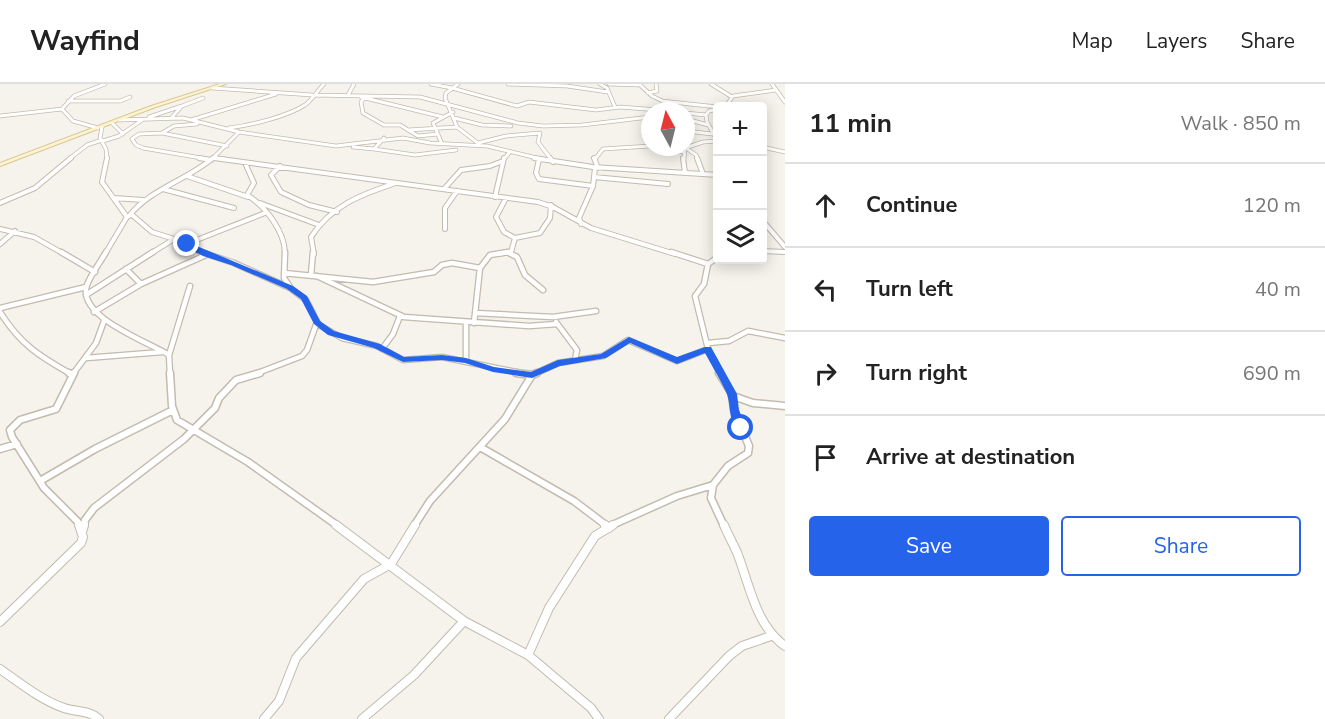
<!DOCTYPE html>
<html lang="en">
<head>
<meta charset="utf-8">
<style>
	body { margin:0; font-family:"Nunito Sans",sans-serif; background:#f2f2f2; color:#222 }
	.controls { position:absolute; right:18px; top:18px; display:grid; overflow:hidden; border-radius:6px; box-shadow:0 3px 15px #0003 }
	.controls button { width:54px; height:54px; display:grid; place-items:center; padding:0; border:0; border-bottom:2px solid #e0e0e0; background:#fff; color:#222; font:30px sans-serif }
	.compass { position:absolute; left:641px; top:18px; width:54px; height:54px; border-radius:50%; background:#fff; box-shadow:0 3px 15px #0003; rotate:353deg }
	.stop { position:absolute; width:18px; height:18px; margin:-14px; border:4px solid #2563eb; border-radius:50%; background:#fff }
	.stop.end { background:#2563eb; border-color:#fff; box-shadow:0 2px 6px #0008 }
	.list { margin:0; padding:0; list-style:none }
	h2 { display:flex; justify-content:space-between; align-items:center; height:78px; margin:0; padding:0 24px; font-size:26px }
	h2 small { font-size:20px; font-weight:400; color:#767676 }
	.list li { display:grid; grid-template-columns:39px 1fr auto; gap:18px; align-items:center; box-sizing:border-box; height:84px; padding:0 24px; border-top:2px solid #e0e0e0 }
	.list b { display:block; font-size:22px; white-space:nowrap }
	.list em { font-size:20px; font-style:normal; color:#767676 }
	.actions { display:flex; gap:12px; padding:18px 24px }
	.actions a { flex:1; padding:14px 0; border:2px solid #2563eb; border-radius:6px; text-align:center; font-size:21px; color:#2563eb }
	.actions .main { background:#2563eb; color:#fff }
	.icon { flex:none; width:33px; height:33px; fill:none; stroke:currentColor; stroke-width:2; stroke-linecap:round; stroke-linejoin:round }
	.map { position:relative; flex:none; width:785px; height:635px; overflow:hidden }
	header { display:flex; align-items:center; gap:36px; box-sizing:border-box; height:84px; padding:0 30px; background:#fff; border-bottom:2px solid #e0e0e0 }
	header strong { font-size:28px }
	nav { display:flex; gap:33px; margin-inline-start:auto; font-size:21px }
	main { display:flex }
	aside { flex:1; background:#fff }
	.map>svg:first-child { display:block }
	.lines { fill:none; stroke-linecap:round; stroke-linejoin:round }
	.street-far4-casing { stroke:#c2bbae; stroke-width:4.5 }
	.street-far3-casing { stroke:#c2bbae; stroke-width:6 }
	.street-far2-casing { stroke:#c2bbae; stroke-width:7 }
	.street-far1-casing { stroke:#c2bbae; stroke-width:9 }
	.street-casing { stroke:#c2bbae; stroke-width:10 }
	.secondary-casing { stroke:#d6c79b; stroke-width:2 }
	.street-far4 { stroke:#fff; stroke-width:3 }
	.street-far3 { stroke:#fff; stroke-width:4 }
	.street-far2 { stroke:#fff; stroke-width:4.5 }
	.street-far1 { stroke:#fff; stroke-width:6 }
	.street { stroke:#fff; stroke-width:8 }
	.secondary { fill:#fff3cd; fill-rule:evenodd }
	.route { fill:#2563eb }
</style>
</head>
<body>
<header>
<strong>Wayfind</strong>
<nav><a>Map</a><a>Layers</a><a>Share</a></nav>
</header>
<main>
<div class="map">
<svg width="785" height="635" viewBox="0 0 785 635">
	<rect width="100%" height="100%" fill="#f6f3ec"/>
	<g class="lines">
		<!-- street-far4 casing -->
		<g class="street-far4-casing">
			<path id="street-far4" d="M431,0L452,4
				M458,0L446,9L445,14L457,43L479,60
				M508,0L567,2L608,8
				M600,0L607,4L615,23
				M609,0L640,1
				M639,0L652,12L684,27
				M711,0L732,13
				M772,0L785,18
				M212,4L312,11L420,13L518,39L543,42L582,41L650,33
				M452,4L517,22L529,18L596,26L620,23L671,27
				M648,9L657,7L656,0
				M348,11L354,0
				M361,13L443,33
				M364,14L361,18L363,29L384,41H400L408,46L457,43
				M68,17H120L130,13
				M662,17L718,23
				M726,22L733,12L776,6
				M686,29L706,31L709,27L718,25
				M706,31L707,38L718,58
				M0,32L62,25
				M149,33L182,22
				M172,33L182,22L203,14
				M454,34L482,41L511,42
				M686,35L708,41
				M119,36L183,34L239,48L336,62L403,54L430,59L487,62L541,75
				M191,36L276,10
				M112,39L123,50
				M197,40L174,42L162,49L139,50L132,55L136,61L143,64L207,75
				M102,43L100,54L106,65L107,75
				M98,44L73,37L62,25L74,12L105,0
				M229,44C251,41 286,33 305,21C312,16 318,6 324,0
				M408,46L418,52L438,50
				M686,47L712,50
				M162,49L227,62
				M540,49L538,58L551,75
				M648,50L650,53
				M384,54L374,65L415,71L456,66
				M103,57L119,52L142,36
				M478,59L506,52L540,49
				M442,60L433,39L453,28
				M353,63L374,65
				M658,63L683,68
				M762,63L785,68
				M686,64L696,71L698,75
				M214,74L224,75
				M69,75L87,61L102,56
				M212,75L239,48
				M504,75L509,69
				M595,75L603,65L650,62
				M684,75L685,64L703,58L718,57"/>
		</g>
		<!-- street-far3 casing -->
		<g class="street-far3-casing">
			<path id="street-far3" d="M199,74L211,76
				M214,74L538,118L553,123L591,144L675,170
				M534,74L593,83L718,91
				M550,74L553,78
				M594,74L598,84
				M683,74L685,89
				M697,74L703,90
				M539,75L536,89L539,95L593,102
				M245,79L254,99L247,111C265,122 285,147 285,170
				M280,82L271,91L281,108L309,121L337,128
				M187,92L248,113
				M594,93L668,100
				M163,105L234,124
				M444,105L461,86L490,82L503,77
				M495,113L504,74
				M114,114L143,116
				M506,114L496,133L504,148L515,154
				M0,119L35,104L71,74
				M260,119L319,141
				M131,130L152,148L174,155L204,170
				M129,132C150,105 187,96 213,74
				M762,136L785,163
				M581,140L579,134L593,102L595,84
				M0,145L34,153L64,170
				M445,145V124L457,107
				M183,157H194L265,129
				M0,160L15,147
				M762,167L785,168
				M105,170L127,133L102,98L107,74
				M150,170L174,155
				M314,170L311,153C331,122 360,111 393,100
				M497,170L511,168L515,154L540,149L550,134L551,121"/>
		</g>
		<!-- street-far2 casing -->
		<g class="street-far2-casing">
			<path id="street-far2" d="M61,168L95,188
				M106,168C100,179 91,190 87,201C76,233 149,258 169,271L170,290
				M201,168L234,179L290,204L306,216L319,241L342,254L377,262L403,276L442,273L526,290
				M285,168L284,194L290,203
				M671,168L708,180
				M509,169L517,173L525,191L543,206
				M718,173L708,180L704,200L695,212L708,265L720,290
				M126,185L141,200
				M284,189L373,198L434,188L442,181L452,179L480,184
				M311,191L313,168
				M317,192L404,233L529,242L557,240
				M86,211L153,168
				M0,224L86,203
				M0,228C20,260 39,272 71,290
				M94,228L141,200L206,171
				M475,229L553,233L596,227
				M466,238V277
				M556,238L577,266L575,276
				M474,239L480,184L490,171L508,168
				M708,259L729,257L748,247L785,254
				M382,265L393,250L400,232
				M169,271L190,202
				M86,274L162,268
				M73,290L96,259L104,237
				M255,290L302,272L307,266L317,238
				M534,290L558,279L603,272L628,256L677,277L708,265"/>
		</g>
		<!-- street-far1 casing -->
		<g class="street-far1-casing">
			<path id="street-far1" d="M69,289L73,291
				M74,289L56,325L20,336L10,346L12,353L44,404L78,438L79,442
				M170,289L172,322L177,336L248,378L338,442
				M516,289L532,291
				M733,312L753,319L785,322
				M480,363L574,417L607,442
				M0,365L17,360
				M40,397L95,365L173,326
				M713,401L711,414L724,442
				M84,442L85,436L94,424L184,355L215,324L219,314L236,296L260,289
				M414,442L430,417L505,335L532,291L537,289
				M610,442L677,412L713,401L728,382L748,369L749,362L734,326L732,310L719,289"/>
		</g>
		<!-- street casing -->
		<g class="street-casing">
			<path id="street" d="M336,441L464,537L528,571L591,624L599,635
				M605,441L609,444
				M724,441C728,451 734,461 738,471C750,503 756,541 785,562
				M83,445L84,441
				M0,538L81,459L83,453L79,441
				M528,571L549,524L595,452L613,441
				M0,585C20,599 41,616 64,624C76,628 89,626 99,635
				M264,635L279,617L296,574L364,495L391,480L415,441
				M362,635L414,591L464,537
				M669,635L729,572L742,562L771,552"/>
		</g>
		<!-- secondary casing -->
		<g class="secondary-casing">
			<path id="secondary" d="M220,0H226L153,24L0,82V79L151,22Z"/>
		</g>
		<!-- street-far4 -->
		<use href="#street-far4" class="street-far4"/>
		<!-- street-far3 -->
		<use href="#street-far3" class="street-far3"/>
		<!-- street-far2 -->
		<use href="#street-far2" class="street-far2"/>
		<!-- street-far1 -->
		<use href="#street-far1" class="street-far1"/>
		<!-- street -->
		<use href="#street" class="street"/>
		<!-- secondary -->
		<use href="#secondary" class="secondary"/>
	</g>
	<!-- route -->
	<path class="route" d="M187,158L293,202L307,212L320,237L334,247L380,260L404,273L442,271L466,274L494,283L531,288L558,276L601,270L629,253L677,273L705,263H711L737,310L739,326L746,344L741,348C727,341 732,320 726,308C720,295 712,282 705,269L677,280L630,259L606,274L560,282L532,294L493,288L465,279L442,276L403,278L374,264L328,251L314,240L301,215L287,205L231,181L203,172L184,162Z"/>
</svg>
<div class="controls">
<button>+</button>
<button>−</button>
<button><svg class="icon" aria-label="layers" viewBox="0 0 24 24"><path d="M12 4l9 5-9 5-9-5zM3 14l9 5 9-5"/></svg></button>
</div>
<svg class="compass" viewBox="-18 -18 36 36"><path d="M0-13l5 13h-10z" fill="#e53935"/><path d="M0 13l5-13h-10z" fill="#767676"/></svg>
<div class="stop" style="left:741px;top:344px"></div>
<div class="stop end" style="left:187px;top:160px"></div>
</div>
<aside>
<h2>11 min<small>Walk · 850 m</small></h2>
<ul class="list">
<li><svg class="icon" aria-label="ahead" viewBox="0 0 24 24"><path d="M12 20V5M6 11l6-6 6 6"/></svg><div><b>Continue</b></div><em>120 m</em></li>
<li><svg class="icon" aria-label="left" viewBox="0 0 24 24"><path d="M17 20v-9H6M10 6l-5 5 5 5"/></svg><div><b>Turn left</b></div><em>40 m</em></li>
<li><svg class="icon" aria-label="right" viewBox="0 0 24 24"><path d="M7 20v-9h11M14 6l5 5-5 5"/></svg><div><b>Turn right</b></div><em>690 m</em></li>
<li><svg class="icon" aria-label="arrive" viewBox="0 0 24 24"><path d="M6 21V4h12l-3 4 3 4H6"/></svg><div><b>Arrive at destination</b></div></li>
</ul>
<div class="actions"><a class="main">Save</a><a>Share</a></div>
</aside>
</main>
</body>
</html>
